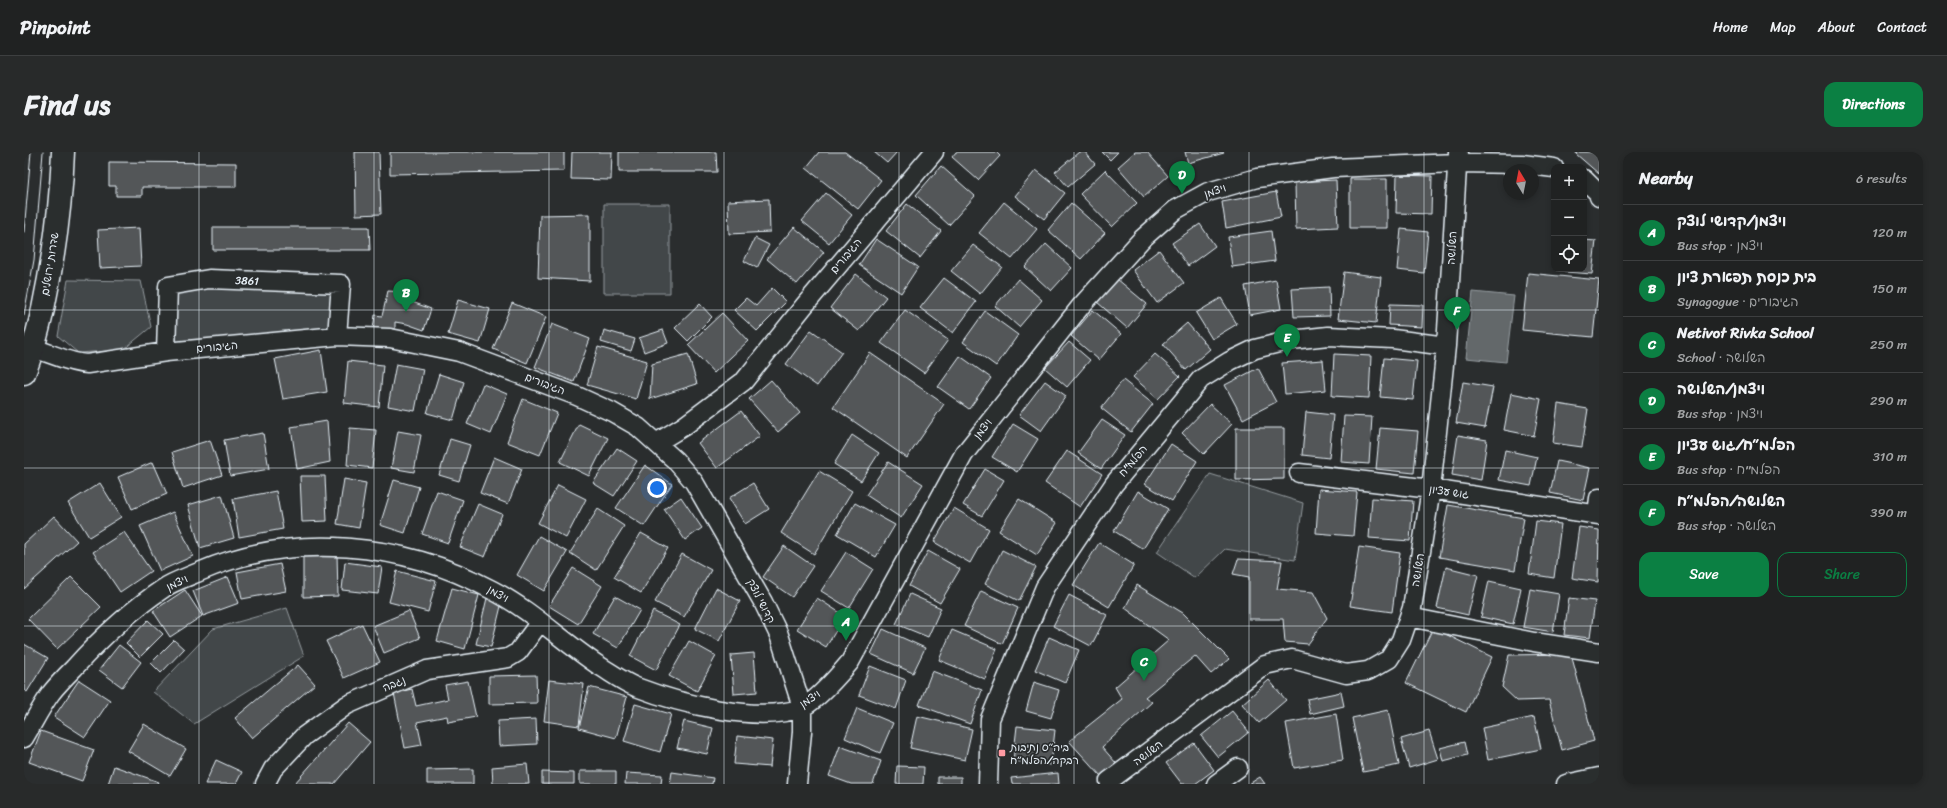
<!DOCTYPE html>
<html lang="en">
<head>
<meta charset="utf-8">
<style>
	body { margin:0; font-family:Sriracha,"Playpen Sans Hebrew",sans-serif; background:#282a2a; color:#f1f3f6 }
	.controls { position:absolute; right:12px; top:12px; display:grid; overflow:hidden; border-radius:8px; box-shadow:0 2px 6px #0003 }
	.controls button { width:36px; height:36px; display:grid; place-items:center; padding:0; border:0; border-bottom:1px solid #3d3f40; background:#202222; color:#f1f3f6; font:20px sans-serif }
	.compass { position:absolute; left:1479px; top:12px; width:36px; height:36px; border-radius:50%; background:#202222; box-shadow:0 2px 6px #0003; rotate:350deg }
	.you { position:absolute; left:633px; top:336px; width:14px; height:14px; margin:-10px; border:3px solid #fff; border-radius:50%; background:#1a73e8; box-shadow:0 0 0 6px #1a73e833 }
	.badge { display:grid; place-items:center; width:26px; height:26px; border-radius:50%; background:#0b8043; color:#fff; font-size:13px; font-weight:700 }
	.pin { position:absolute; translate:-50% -33px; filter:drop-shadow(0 1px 2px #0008) }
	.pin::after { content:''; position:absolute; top:21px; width:14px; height:12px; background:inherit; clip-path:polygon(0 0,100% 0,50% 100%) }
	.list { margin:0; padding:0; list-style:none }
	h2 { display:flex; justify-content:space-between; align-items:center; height:52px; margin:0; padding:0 16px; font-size:17px }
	h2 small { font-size:13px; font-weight:400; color:#a2a4a5 }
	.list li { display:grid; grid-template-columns:26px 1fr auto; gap:12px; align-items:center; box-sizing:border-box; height:56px; padding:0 16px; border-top:1px solid #3d3f40 }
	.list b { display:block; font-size:15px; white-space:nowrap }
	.list p { margin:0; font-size:13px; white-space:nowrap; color:#a2a4a5 }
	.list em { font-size:13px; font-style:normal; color:#a2a4a5 }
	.actions { display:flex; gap:8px; padding:12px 16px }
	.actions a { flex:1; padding:9px 0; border:1px solid #0b8043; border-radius:12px; text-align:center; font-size:14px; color:#0b8043 }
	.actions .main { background:#0b8043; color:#fff }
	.icon { flex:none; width:22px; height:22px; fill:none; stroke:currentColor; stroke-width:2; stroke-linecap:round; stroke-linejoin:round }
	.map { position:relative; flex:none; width:1575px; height:632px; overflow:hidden; border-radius:12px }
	header { display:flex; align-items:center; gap:24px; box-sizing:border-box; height:56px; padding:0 20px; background:#202222; border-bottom:1px solid #3d3f40 }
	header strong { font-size:19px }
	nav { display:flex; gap:22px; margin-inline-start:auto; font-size:14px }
	.intro { display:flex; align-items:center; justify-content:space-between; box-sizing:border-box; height:96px; padding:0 24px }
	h1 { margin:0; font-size:28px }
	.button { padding:10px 18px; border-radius:12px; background:#0b8043; color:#fff; font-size:14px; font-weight:700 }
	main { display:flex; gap:24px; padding:0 24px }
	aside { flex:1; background:#202222; border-radius:12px; box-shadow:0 2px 6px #0003 }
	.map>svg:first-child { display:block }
	.green { fill:#424648; stroke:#959ca0 }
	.water { fill:#63686b; stroke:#989fa3 }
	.building { fill:#535759; stroke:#e8f1f8 }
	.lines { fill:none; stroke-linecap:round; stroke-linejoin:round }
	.minor-casing { stroke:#e8f1f8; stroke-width:21 }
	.major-casing { stroke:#e8f1f8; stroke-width:25 }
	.minor { stroke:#2a2d2e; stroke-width:18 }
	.major { stroke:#2a2d2e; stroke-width:22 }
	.tram { stroke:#e8f1f8; stroke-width:1 }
	.grid { fill:none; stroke:#e8f1f8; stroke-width:1; stroke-opacity:0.55 }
	.poi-dot { fill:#ff9aa2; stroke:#2a2d2e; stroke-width:1.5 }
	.labels { text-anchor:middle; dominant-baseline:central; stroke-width:3.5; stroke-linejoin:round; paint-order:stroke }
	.street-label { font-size:11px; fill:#e8f1f8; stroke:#2a2d2e }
	.poi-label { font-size:11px; fill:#e8f1f8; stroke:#2a2d2e; text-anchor:start }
</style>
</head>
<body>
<header>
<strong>Pinpoint</strong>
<nav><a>Home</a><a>Map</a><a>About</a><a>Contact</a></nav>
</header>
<div class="intro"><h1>Find us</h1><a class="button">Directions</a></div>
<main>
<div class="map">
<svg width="1575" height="632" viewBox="0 0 1575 632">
	<rect width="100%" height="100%" fill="#2a2d2e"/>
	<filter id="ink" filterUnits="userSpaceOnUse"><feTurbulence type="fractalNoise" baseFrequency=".025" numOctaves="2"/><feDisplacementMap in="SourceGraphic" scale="8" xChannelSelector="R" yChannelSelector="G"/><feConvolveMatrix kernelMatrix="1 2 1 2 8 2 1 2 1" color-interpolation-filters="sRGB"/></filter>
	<g filter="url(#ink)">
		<!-- green -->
		<path class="green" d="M580,52H646V141H580Z
			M44,128L117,129L127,175L99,198L54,201L34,184Z
			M317,132L313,184L142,200L144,134Z
			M1186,322L1279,351L1271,408L1201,397L1171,426L1133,400Z
			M263,456L280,504L170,572L129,540L189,477Z"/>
		<!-- water -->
		<path class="water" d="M1449,140L1490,144L1482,210L1442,206Z"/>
		<!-- building -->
		<path class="building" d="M331,0H355L357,62L332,63Z
			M366,0H540V19L366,22Z
			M548,0H588L587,28L547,27Z
			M595,0H692L693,20H595Z
			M795,0H821L857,28L834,57L782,16Z
			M850,0H873L863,11Z
			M932,0H972L976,4L954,28L928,5Z
			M1055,0H1061L1071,12L1044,35L1031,20Z
			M1078,0H1094L1086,8Z
			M1111,0H1123L1144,24L1120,45L1094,15Z
			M1161,0H1199L1200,1L1164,11Z
			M1553,0H1575V22L1552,2Z
			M85,10L212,11V35H118V44H92V34H85Z
			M917,14L951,44L925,73L892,43Z
			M1012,18L1041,41L1020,67L991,44Z
			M1081,18L1113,51L1088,75L1056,42Z
			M1373,23L1408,24L1407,62L1372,61Z
			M1326,27H1363V76H1326Z
			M1312,28L1314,75L1272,77L1271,30Z
			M1252,40L1257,65L1202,76L1198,50Z
			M802,41L828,63L805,91L778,69Z
			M745,47L746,80L705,82L704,49Z
			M980,50L1013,77L988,107L955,81Z
			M1047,51L1081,81L1057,107L1024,78Z
			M883,52L917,79L896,106L862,79Z
			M566,62V129L514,126L516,63Z
			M1176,72L1191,94L1164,114L1148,91Z
			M189,75H345L346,98H189Z
			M770,75L800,100L773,132L743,107Z
			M115,76L117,114L76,116L74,78Z
			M1377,77L1404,80L1400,121L1373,118Z
			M1247,79L1251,109L1208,115L1204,85Z
			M731,86L745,93L733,116L720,109Z
			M852,87L894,115L877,141L835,113Z
			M1560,88L1572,89L1568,122L1541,120V117H1560Z
			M1022,92L1048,116L1027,139L1001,115Z
			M949,93L978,115L956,142L927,119Z
			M1135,98L1160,131L1133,151L1109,118Z
			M1320,120L1357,125L1352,171L1314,167Z
			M1504,121L1575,128L1569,185L1498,178Z
			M832,122L862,145L835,179L806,156Z
			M920,126L952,150L929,181L896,156Z
			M994,127L1018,148L995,175L971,154Z
			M1093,127L1123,152L1103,176L1073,150Z
			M1252,128L1257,157L1226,163L1221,134Z
			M1305,135L1306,164L1270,165L1268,137Z
			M748,136L762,150L733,179L710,158L722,146L732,154Z
			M364,139L379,140L380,147L407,157L400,178L383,172L371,170V178L349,177L351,163L358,164Z
			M1197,146L1213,172L1188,187L1172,161Z
			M434,148L466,157L456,191L424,182Z
			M488,151L522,165L503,211L469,197Z
			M676,152L688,165L664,189L651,176Z
			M1366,152L1399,153L1398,175L1365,173Z
			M881,158L924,188L900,221L857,191Z
			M1069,158L1097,182L1075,208L1047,184Z
			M961,159L994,183L972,214L939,190Z
			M698,161L724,189L690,221L664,193Z
			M1163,171L1186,197L1162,218L1139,192Z
			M528,172L566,187L550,230L511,215Z
			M580,178L611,187L607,199L577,190Z
			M639,178L644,191L620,200L615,186Z
			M787,178L818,200L793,234L762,212Z
			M1045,190L1066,208L1043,235L1021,216Z
			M574,195L623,209L612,247L563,233Z
			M297,198L303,240L259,247L251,207Z
			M846,201L920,252L883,306L809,255Z
			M664,202L673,232L626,247L628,212Z
			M1131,202L1156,224L1134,247L1109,225Z
			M1310,202L1347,204L1345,246L1308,244Z
			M936,204L967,226L945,257L914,235Z
			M1360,206L1393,209L1389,248L1356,245Z
			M1299,208L1302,238L1261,242L1258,211Z
			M324,209L359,213L355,255L320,251Z
			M372,212L399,217L391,259L364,254Z
			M1234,216L1252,250L1219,267L1201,233Z
			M415,222L440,230L429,268L403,261Z
			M747,228L776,261L754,280L725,247Z
			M1099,228L1129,252L1107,280L1077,256Z
			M1021,229L1042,244L1017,279L995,263Z
			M1439,230L1469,235L1461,276L1432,271Z
			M459,232L483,242L467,282L443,272Z
			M1487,241L1517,247L1510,284L1480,278Z
			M499,247L533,261L516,303L483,290Z
			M1186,252L1208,272L1180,302L1158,281Z
			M1534,252L1564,257L1558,295L1529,291Z
			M717,259L736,284L693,316L674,291Z
			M1282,260L1309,263L1305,306L1278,303Z
			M1320,264L1348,265L1345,312L1317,310Z
			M1078,268L1101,283L1077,317L1054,301Z
			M303,269L306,310L273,317L267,275Z
			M555,272L584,286L565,324L536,310Z
			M989,272L1014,287L993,320L968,305Z
			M326,276L352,278L348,316L323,313Z
			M1212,276H1260V327L1212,328Z
			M1356,276L1394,279L1390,321L1352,317Z
			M374,279L397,283L390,320L367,316Z
			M239,281L245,317L206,324L200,288Z
			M828,283L855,301L837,329L810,312Z
			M1434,283L1463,288L1457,328L1428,323Z
			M426,287L446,293L435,329L415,323Z
			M186,288L198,323L159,336L148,300Z
			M1147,292L1173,309L1148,349L1121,332Z
			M593,296L613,309L590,344L569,331Z
			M1481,298L1513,305L1507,334L1475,328Z
			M1043,299L1078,322L1056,355L1021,331Z
			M470,305L498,317L484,352L456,341Z
			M1533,309L1566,316L1559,348L1526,341Z
			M129,310L143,342L108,357L94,325Z
			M864,310L899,332L877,366L842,343Z
			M621,313L648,332L620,374L592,356Z
			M961,317L980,328L958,364L939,353Z
			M795,319L828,339L790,402L757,381Z
			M276,324H301L303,369L278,370Z
			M320,327L342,331L335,376L313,372Z
			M370,328L395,335L381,381L356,373Z
			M76,331L97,365L65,385L44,351Z
			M729,331L745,357L721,372L705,346Z
			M534,333L562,347L542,386L514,371Z
			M1295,337L1333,340L1329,384L1292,381Z
			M252,339L259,377L215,385L209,347Z
			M413,339L439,348L424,391L398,382Z
			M1114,339L1144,357L1119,397L1090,379Z
			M198,343L210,386L176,396L164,353Z
			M657,345L678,376L661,388L640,357Z
			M1348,346L1389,349L1386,389L1345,386Z
			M995,347L1033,371L1013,403L975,379Z
			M831,351L871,373L852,405L813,382Z
			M454,352L478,362L461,405L436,395Z
			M1424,353L1500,366L1491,418L1415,405Z
			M930,356L965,377L946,411L910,390Z
			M574,357L600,374L572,418L546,401Z
			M149,360L169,404L136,419L116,374Z
			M30,364L53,389L0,437V392Z
			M1512,369L1537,372L1530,426L1505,422Z
			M1555,375L1575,378L1574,430L1548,426Z
			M100,380L127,419L96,440L69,400Z
			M617,381L644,396L617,441L590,425Z
			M515,384L543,400L520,439L493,423Z
			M1075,391L1110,413L1085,455L1049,433Z
			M760,394L789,414L768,445L739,425Z
			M1335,395L1376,401L1368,460L1326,454Z
			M978,398L1012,415L995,449L961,432Z
			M904,399L936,417L916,451L885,434Z
			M822,400L849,417L825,456L797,439Z
			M313,402L314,444L279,445V403Z
			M658,402L687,418L660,465L631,450Z
			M1214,407L1258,409L1253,437L1289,440L1303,466L1284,492L1261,490L1259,467H1225V425L1209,422Z
			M321,410L358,415L354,442L318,438Z
			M256,412L262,439L218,447L213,420Z
			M1422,415L1454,423L1444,463L1413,456Z
			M549,416L578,434L554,472L525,454Z
			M373,419L412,429L404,460L365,450Z
			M47,425L77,455L33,497L4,467Z
			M204,425L215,451L179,464L169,439Z
			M1465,429L1497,436L1489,472L1457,465Z
			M1113,433L1159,461L1205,507L1187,522L1171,504L1121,545L1128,550L1078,595L1092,611L1077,624L1045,589L1098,547L1091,535L1145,488L1101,456Z
			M428,436L455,443L441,497L413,489Z
			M692,436L716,449L695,489L671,477Z
			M1506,437L1535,442L1529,480L1499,475Z
			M161,438L178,464L146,485L129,459Z
			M957,439L994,456L978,492L940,474Z
			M886,442L917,456L904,485L872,472Z
			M1045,443L1083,463L1067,494L1029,474Z
			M591,444L616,458L594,496L569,482Z
			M463,446L478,450L467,495L452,492Z
			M793,446L821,464L802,495L773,477Z
			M1545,446L1571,449L1566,486L1540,483Z
			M385,459L396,486L360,501L349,474Z
			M629,459L656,473L632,518L606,504Z
			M124,468L139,482L116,505L102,491Z
			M338,472L356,510L320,526L302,489Z
			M1409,476L1468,505L1442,560L1382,531Z
			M859,477L901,496L889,521L847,502Z
			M928,478L973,497L961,527L915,508Z
			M1025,485L1055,498L1041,531L1011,518Z
			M150,488L160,497L137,521L127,511Z
			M665,489L692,504L673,539L645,524Z
			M0,492L24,506L3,540L0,538Z
			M95,493L117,510L98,535L75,518Z
			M730,501L733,540L710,542L707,503Z
			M1547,502L1570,589L1538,598L1525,548L1493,549L1478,535L1485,503Z
			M274,513L291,532L228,586L211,566Z
			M846,514L882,528L872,557L835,543Z
			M908,519L958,538L946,572L895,553Z
			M512,523L513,551L465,552V524Z
			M55,528L86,548L61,585L30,565Z
			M525,528L560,532L555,574L520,569Z
			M1245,528L1262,548L1235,571L1218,552Z
			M444,529L452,565L424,570L423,564L393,570L398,593L381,596L370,541L388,537L392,554L424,547L421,533Z
			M1010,530L1035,538L1027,566L1002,559Z
			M565,535L603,545L592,586L555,576Z
			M1317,540L1320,554L1286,562L1283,547Z
			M611,552L647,562L636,600L600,589Z
			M833,556L869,571L856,601L821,586Z
			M1364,558L1375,613L1339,620L1328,566Z
			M1208,559L1225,580L1194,605L1177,584Z
			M1312,562L1319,608L1270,616L1262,571Z
			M893,564L948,577L941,608L886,596Z
			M1510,565L1517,597L1464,608L1458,576Z
			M512,567L513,592L475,594L474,569Z
			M660,569L689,576L683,602L653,596Z
			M324,571L346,590L310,632H270Z
			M120,572L162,597L146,624L104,599Z
			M993,574L1031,578L1027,613L989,609Z
			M17,579L70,598L58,629L5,610Z
			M1405,579L1414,607L1385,616L1377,587Z
			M713,584L749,588L746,615L710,612Z
			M1440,590L1443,603L1419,609L1416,596Z
			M1170,591L1190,618L1171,632H1158L1142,611Z
			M816,594L857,609L849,632H827L805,624Z
			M192,608L218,620L212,632H181Z
			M503,612L505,632H469L468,615Z
			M90,614L135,630L134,632H84Z
			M873,614L900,615L899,632H872Z
			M449,617V632H403V618Z
			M556,619H592V632H556Z
			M518,620L550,621V632H518Z
			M648,620L689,626L688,632H646Z
			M602,621L638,623L637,632H601Z
			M1034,621L1035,632H988L987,626Z
			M914,625H937V632H914Z
			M1236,625L1241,632H1225Z"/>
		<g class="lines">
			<!-- minor casing -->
			<g class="minor-casing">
				<path id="minor" d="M1560,27L1574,41L1575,45
					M0,195C22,197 41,211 63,212L142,200L313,184L366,186L435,200L553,244L588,260L614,275L651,308L670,330L739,450L755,483L778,555V580L773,632
					M142,200L144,134L185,127L317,132L313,184
					M632,291L660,274L720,229L780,154L910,0
					M1275,321L1407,337L1575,363
					M1573,362L1575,346
					M1385,465L1510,490L1575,500
					M0,586C9,571 17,555 27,541C34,532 42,524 50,516C76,487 107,458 140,436C150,429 164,425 175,420C269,379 379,390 468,438C507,458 538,489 574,513C586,520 599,530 612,535C654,551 733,572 777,556C792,550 815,523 826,510L940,302L1057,154L1118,87L1151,58L1184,40L1233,26L1309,16L1433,11L1498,12L1530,16
					M241,632L249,617L280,584L323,553L403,518L484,506L494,500L516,470
					M964,632L966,567L1021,435L1090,332L1177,227L1206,209L1231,197L1267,188L1304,184L1369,187L1422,194
					M1086,632L1085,629L1241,513L1268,507L1322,522L1344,519L1365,507L1377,488L1388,456L1407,337L1422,194L1434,0
					M1192,632L1214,616
					M1542,632L1575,625"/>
			</g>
			<!-- major casing -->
			<g class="major-casing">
				<path id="major" d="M0,221C9,200 14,179 19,157C30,105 37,53 39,0"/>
			</g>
			<!-- minor -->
			<use href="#minor" class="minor"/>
			<!-- major -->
			<use href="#major" class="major"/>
			<!-- tram -->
			<path class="tram" d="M0,80L7,0
				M0,163L10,108L19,0"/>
		</g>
	</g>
	<!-- grid -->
	<path class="grid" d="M175,0V632M350,0V632M525,0V632M700,0V632M875,0V632M1050,0V632M1225,0V632M1400,0V632M0,158H1575M0,316H1575M0,474H1575"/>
	<!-- markers -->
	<rect class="poi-dot" x="974" y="597" width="8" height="8" rx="2"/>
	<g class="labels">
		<!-- street labels -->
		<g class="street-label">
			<text transform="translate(1191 39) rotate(-19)">ויצמן</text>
			<text transform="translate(1428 96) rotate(-87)">השלושה</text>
			<text transform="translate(822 104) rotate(-50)">הגיבורים</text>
			<text transform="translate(26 112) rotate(-81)">שדרות ירושלים</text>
			<text transform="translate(223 129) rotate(2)">3861</text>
			<text transform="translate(193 195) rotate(-5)">הגיבורים</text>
			<text transform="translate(521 232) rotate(21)">הגיבורים</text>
			<text transform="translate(959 277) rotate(-52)">ויצמן</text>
			<text transform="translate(1109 309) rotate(-50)">הפלמ"ח</text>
			<text transform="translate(1425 340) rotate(8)">גוש עציון</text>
			<text transform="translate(1394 418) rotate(-81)">השלושה</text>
			<text transform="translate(153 431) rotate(-26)">ויצמן</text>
			<text transform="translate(474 442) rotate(29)">ויצמן</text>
			<text transform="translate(737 449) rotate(63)">קדושי לוצק</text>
			<text transform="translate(370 532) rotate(-23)">נגבה</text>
			<text transform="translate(786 547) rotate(-34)">ויצמן</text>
			<text transform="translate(1124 601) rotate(-37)">השלושה</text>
		</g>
		<!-- poi labels -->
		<g class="poi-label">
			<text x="986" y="595">ביה״ס נתיבות<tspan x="986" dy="13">רבקה/הפלמ״ח</tspan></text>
		</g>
	</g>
</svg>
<div class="controls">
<button>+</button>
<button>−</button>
<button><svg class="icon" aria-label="locate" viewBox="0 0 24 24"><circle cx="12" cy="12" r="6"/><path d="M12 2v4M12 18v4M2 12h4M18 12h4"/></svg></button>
</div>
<svg class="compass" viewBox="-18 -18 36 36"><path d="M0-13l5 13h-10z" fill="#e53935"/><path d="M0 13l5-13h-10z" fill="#a2a4a5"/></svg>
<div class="you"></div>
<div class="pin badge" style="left:822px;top:489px">A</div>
<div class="pin badge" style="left:382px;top:160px">B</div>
<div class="pin badge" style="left:1120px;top:529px">C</div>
<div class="pin badge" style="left:1158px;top:42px">D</div>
<div class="pin badge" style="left:1263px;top:205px">E</div>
<div class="pin badge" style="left:1433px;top:178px">F</div>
</div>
<aside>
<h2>Nearby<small>6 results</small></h2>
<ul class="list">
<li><span class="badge">A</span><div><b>ויצמן/קדושי לוצק</b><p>Bus stop · ויצמן</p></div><em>120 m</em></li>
<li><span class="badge">B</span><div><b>בית כנסת תפארת ציון</b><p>Synagogue · הגיבורים</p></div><em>150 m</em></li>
<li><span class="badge">C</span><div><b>Netivot Rivka School</b><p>School · השלושה</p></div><em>250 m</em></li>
<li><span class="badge">D</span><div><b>ויצמן/השלושה</b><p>Bus stop · ויצמן</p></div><em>290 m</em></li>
<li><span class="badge">E</span><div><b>הפלמ״ח/גוש עציון</b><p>Bus stop · הפלמ&quot;ח</p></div><em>310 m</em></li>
<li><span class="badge">F</span><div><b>השלושה/הפלמ״ח</b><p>Bus stop · השלושה</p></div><em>390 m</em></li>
</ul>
<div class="actions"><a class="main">Save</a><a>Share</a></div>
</aside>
</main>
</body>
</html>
